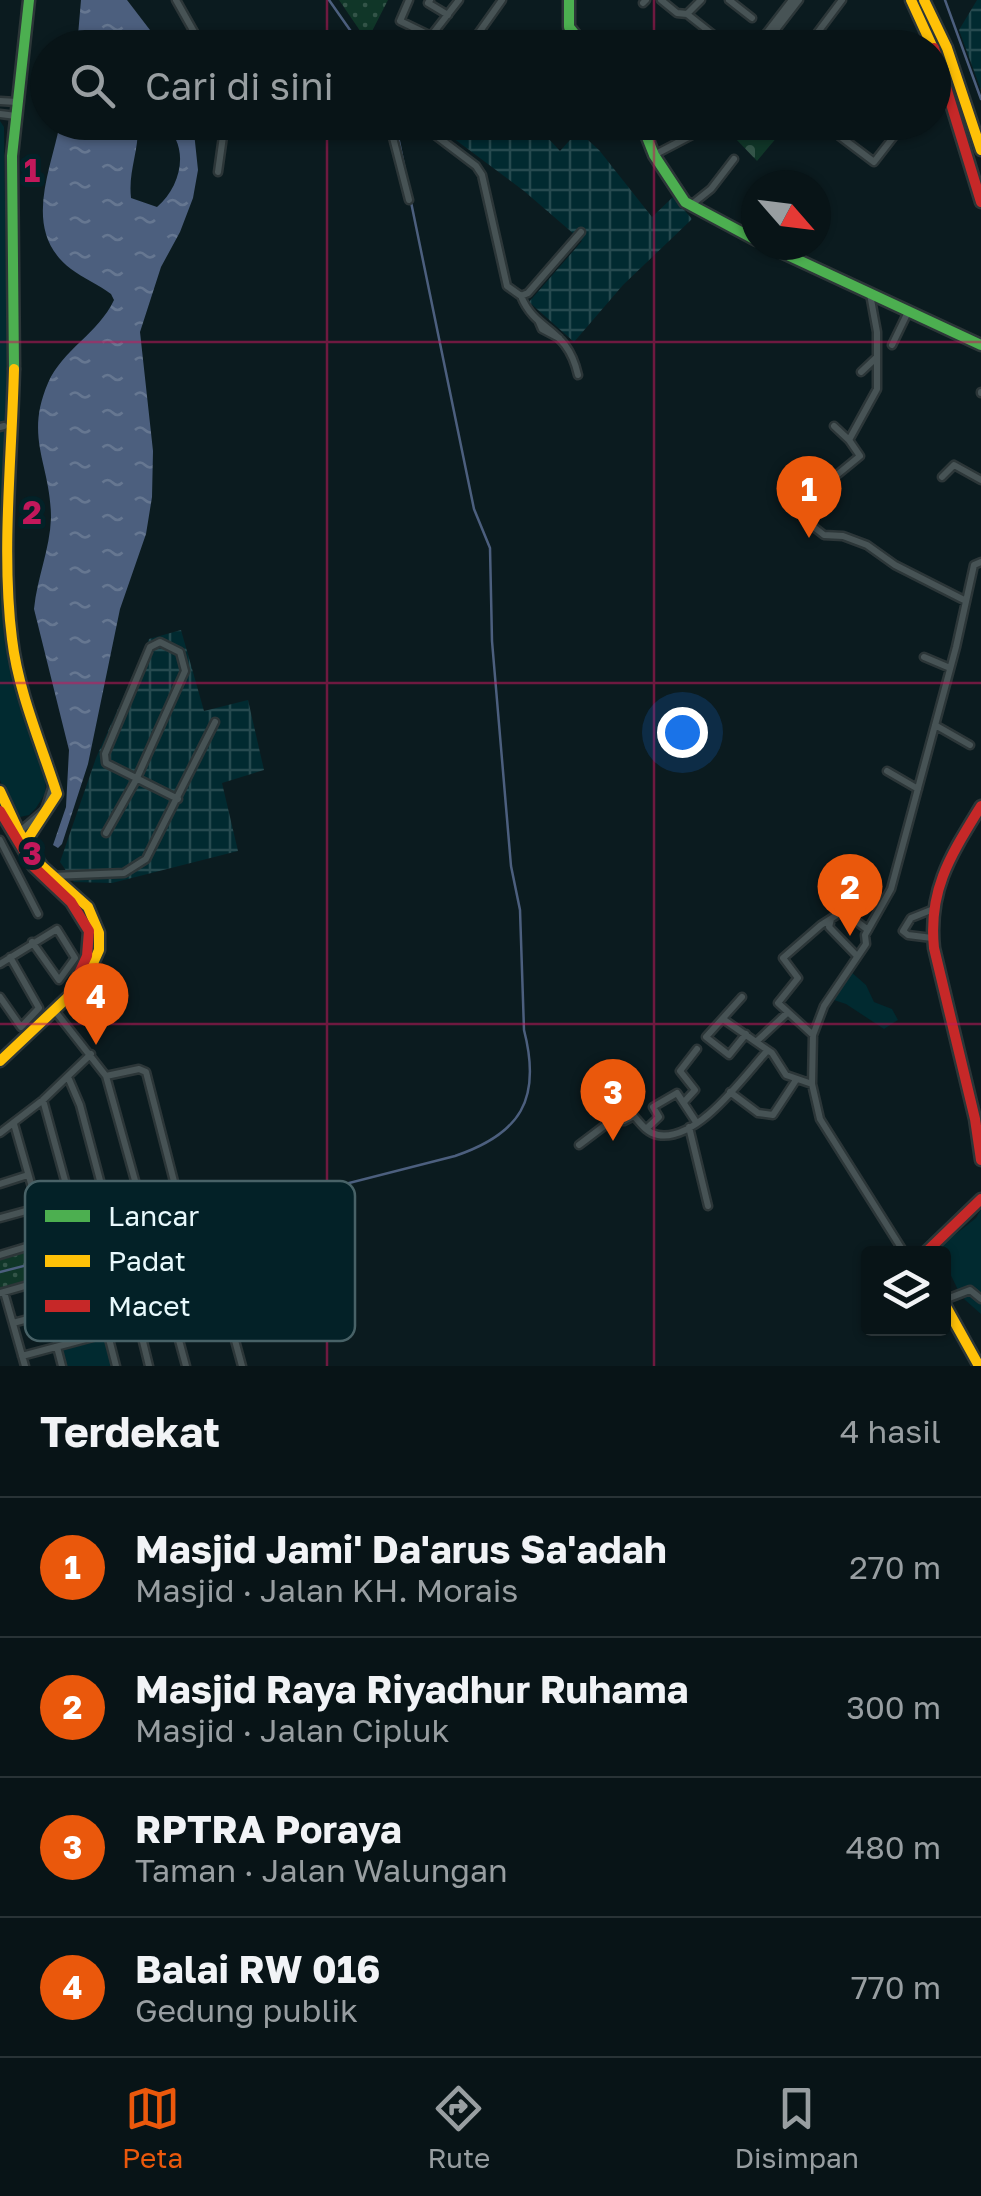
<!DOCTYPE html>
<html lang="id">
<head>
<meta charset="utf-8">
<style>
	body { margin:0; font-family:"Golos Text",sans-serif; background:#162124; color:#f1f3f6 }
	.controls { position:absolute; right:30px; bottom:30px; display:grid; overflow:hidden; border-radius:10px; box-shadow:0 2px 8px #0004 }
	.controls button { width:90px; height:90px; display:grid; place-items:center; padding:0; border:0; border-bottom:2px solid #293336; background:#081417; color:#f1f3f6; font:50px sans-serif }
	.compass { position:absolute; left:741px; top:170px; width:90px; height:90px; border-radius:50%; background:#081417; box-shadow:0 2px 8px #0004; rotate:118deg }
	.you { position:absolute; left:682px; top:732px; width:35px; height:35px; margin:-25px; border:8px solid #fff; border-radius:50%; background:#1a73e8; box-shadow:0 0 0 15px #1a73e833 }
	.badge { display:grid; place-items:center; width:65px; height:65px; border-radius:50%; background:#ea580c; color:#fff; font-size:32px; font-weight:700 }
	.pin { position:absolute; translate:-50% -82px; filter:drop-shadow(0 2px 5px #0008) }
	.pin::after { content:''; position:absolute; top:52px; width:35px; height:30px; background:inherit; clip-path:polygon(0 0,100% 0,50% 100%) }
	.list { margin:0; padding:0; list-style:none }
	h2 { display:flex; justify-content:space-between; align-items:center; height:130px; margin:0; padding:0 40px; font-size:42px }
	h2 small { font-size:32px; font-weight:400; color:#989ea1 }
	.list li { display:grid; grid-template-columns:65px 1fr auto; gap:30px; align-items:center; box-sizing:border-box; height:140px; padding:0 40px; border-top:2px solid #293336 }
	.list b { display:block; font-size:38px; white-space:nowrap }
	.list p { margin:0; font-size:32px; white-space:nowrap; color:#989ea1 }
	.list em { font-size:32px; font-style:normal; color:#989ea1 }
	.icon { flex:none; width:55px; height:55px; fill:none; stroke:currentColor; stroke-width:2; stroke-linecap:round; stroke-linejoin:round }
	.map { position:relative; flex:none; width:981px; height:1366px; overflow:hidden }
	.search { position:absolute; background:#081417; box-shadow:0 2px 8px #0004; left:30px; right:30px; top:30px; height:110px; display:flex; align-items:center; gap:25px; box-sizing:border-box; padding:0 35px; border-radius:55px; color:#989ea1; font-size:38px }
	.sheet { height:690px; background:#081417 }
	nav { display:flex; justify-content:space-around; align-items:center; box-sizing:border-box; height:140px; border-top:2px solid #293336; background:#081417; font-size:28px; color:#989ea1 }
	nav a { display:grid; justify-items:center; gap:5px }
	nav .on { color:#ea580c }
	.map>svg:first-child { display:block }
	.built { fill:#012a30 }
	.industrial { fill:url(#industrial-grid) }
	.grass { fill:url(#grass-dots) }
	.cemetery { fill:url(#cemetery-stones) }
	.water { fill:url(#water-ripples) }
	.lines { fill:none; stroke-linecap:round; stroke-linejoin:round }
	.stream { stroke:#4c5f7e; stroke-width:2.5 }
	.street-casing { stroke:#2c3638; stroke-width:11 }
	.fast-casing { stroke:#2c3638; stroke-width:15 }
	.slow-casing { stroke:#2c3638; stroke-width:15 }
	.jam-casing { stroke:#2c3638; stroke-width:15 }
	.street { stroke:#475355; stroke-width:6 }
	.fast { stroke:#4caf50; stroke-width:10 }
	.slow { stroke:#ffc107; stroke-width:10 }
	.jam { stroke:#c62828; stroke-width:10 }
	.grid { fill:none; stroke:#c2185b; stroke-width:2.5; stroke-opacity:0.55 }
	.key { fill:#032127; stroke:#486267; stroke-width:2.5 }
	.key-label { font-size:28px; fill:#e8f9fc }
	.grid-label { font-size:32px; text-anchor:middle; font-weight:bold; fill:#c2185b; stroke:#032127; stroke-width:10; stroke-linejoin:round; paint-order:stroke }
</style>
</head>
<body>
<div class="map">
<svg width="981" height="1366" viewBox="0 0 981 1366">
	<defs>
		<pattern id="industrial-grid" width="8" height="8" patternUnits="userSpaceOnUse" patternTransform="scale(2.5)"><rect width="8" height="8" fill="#012a30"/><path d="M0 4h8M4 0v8" fill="none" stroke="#264a4f"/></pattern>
		<pattern id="grass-dots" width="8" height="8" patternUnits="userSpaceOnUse" patternTransform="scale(2.5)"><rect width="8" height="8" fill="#103628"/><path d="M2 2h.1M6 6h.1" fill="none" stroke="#335448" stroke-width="1.8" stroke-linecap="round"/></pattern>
		<pattern id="cemetery-stones" width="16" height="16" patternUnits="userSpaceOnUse" patternTransform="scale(2.5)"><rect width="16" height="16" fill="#103628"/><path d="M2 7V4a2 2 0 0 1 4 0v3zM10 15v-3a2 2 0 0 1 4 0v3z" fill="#335448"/></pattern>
		<pattern id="water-ripples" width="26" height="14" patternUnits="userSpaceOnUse" patternTransform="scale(2.5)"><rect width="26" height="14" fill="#4c5f7e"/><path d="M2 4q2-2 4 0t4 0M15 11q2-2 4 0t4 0" fill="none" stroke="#667791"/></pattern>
	</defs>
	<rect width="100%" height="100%" fill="#0b1b1f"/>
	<!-- built -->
	<path class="built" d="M0,121L4,127L7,354L2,590L12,670L45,778L46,792L36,808L29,815L20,817L12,812L0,780Z
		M850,971L866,985L874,1002L892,1009L898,1020L884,1029L846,1004L831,999Z
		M981,1209V1314L964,1299L969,1286L959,1292L944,1261V1254L937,1249L976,1218Z
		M106,1339L113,1366H67L63,1350Z"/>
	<!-- industrial -->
	<path class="industrial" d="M977,0H981V90L959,30Z
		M433,123H534L560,151L578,131L599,150L652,217L673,197L692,219L623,285L574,342L529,302L582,241L524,191Z
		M181,630L204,711L248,700L264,770L222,783L238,851L112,883L74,882L60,862L96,758L149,639Z"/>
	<!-- grass -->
	<path class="grass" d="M339,0H388L367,41Z
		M193,1203L202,1230L0,1288V1259Z"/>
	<!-- cemetery -->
	<path class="cemetery" d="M783,130L757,161L735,138L746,139Z"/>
	<!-- water -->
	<path class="water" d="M81,0H127L163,47H77Z
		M60,123H138C139,152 128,171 131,198L157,207C182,186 191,144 162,123H193L198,170L193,198L180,232L161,267L140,332L153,451L152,497L146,534L120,609L88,764L62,844L58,848L53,845L66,807L69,750L34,609C37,578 50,549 51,518C51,464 24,439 48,383C63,349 98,334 114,300L111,294C99,285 83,278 71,269C21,231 51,171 60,123Z"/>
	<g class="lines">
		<!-- stream -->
		<path class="stream" d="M329,0L357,40
			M945,0L981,99
			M395,122L407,180
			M0,1272L455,1156C520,1134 542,1100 524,1030L520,910L511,866L492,641L490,548L474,509L411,202"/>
		<!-- street casing -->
		<g class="street-casing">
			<path id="street" d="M176,0L203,48
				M409,0L400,21L431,36L459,0
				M430,0L428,3L448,15
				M661,0L677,13L687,14L730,48
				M729,0L752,18
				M643,3L646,0
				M687,14L701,0
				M358,36L365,48
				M478,36L512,47L519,45L533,48
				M422,48L431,36L451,48
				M468,48L502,0
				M755,48L792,0
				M762,48L799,0
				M806,48L842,0
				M846,48L850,43L857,48
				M0,101L17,102
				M0,114L16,116
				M389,122L409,200
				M418,122L476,166L482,175L507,286L521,296L528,293L581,232
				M821,122L874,162L905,122
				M718,124L725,127L767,122
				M654,155L717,122
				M218,172L225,122
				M691,205L711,189L734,159
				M870,294L877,332V389L849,440L860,456L838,474L823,479L808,507L806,521L824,535L843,536L867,545L895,565L966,601
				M521,296C536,333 567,326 578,375
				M539,322L542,329L559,338
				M892,345L909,310
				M861,372L877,357
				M981,393V392
				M834,426L849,440
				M0,427L4,426
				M942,477L954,465L981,480
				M924,657L950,668
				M935,725L970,745
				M887,771L918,789
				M19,832L45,810L52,788
				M106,833L136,780L185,671L180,652L160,642L150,647L105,754L106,763L178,799
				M0,840L38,914
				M52,876L124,873L146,859L215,722
				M931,910L911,918L903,931L908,935L932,938
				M831,919L829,927L857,956
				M0,964L57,929L75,958L59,980L32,942
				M0,997L21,1027L39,1008L10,957
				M742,997L706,1037L729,1055L746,1034
				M55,1011L106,1076L144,1213
				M723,1019L756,1042L787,1013
				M813,1035L778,1003L798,978L783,958L821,925L843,911L868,930
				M756,1042L772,1053L786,1075L812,1084
				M68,1077L80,1105L111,1222
				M730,1092L758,1113L773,1115L796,1080
				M43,1100L79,1232
				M684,1102L695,1090L680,1071L697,1049
				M14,1124L38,1208
				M689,1127L708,1206
				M646,1129L659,1117L653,1107L677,1093L696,1122
				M0,1133L43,1100L91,1054
				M579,1145L616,1117L624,1121L634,1116C641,1124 647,1133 658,1135C698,1142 744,1076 767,1051
				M0,1184L28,1175
				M0,1218L70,1199
				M154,1248L186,1366
				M905,1254L820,1119L812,1084L813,1035L824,1006L866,944L865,935L891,889L956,647L974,565L981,562
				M0,1255L179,1201L146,1072L139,1069L106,1076
				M122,1256L149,1366
				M90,1265L116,1366
				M4,1292L25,1366
				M0,1293L206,1234L242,1366
				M944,1300L970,1290L981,1299
				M13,1323L99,1300
				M57,1347L62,1366
				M22,1356L108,1333"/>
		</g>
		<!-- fast casing -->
		<g class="fast-casing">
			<path id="fast" d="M569,0V27L586,48
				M641,122L654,155L685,202L756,240
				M766,245L981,345
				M14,369L12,156L29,0"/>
		</g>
		<!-- slow casing -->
		<g class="slow-casing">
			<path id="slow" d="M911,0L933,48
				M924,0L947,48L981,150
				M14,369C12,456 1,552 12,639C18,691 41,744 57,794L25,843
				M0,791L19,832L42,866L88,907L99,933V950L85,981L0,1061
				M944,1303L979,1366"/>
		</g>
		<!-- jam casing -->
		<g class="jam-casing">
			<path id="jam" d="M934,48L981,202
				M981,806C951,855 928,889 934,948L975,1119L981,1160
				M0,811L33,866L71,902L89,931L87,956L71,991
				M924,1254L981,1199"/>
		</g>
		<!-- street -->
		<use href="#street" class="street"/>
		<!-- fast -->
		<use href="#fast" class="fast"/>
		<!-- slow -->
		<use href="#slow" class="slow"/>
		<!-- jam -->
		<use href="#jam" class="jam"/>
	</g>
	<!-- grid -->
	<path class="grid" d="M327,0V48M654,0V48M327,122V1366M654,122V1366M0,342H981M0,683H981M0,1024H981"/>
	<!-- legend -->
	<rect x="25" y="1181" width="330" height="160" rx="15" class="key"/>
	<rect x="45" y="1210" width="45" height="12" fill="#4caf50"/>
	<rect x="45" y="1255" width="45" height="12" fill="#ffc107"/>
	<rect x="45" y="1300" width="45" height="12" fill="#c62828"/>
	<g class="key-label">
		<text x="108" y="1226">Lancar</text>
		<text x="108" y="1271">Padat</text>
		<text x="108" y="1316">Macet</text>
	</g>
	<g class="grid-label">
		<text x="32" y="182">1</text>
		<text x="32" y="524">2</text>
		<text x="32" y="865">3</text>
	</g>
</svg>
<div class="controls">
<button><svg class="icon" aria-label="layers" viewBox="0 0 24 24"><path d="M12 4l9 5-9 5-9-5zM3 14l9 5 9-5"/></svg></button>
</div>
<svg class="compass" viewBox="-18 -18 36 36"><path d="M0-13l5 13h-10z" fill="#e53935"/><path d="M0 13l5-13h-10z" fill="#989ea1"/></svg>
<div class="you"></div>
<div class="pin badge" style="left:809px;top:538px">1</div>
<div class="pin badge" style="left:850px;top:936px">2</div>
<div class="pin badge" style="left:613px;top:1141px">3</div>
<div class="pin badge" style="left:96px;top:1045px">4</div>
<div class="search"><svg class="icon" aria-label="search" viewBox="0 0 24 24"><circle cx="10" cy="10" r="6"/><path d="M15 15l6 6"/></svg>Cari di sini</div>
</div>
<section class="sheet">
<h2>Terdekat<small>4 hasil</small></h2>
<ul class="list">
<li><span class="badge">1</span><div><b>Masjid Jami' Da'arus Sa'adah</b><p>Masjid · Jalan KH. Morais</p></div><em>270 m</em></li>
<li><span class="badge">2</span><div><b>Masjid Raya Riyadhur Ruhama</b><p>Masjid · Jalan Cipluk</p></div><em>300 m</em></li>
<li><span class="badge">3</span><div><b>RPTRA Poraya</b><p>Taman · Jalan Walungan</p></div><em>480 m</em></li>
<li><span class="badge">4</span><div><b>Balai RW 016</b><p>Gedung publik</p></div><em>770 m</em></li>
</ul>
</section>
<nav>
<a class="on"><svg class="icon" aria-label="map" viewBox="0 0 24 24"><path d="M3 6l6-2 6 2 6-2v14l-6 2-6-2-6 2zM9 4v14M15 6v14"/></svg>Peta</a>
<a><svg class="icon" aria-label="directions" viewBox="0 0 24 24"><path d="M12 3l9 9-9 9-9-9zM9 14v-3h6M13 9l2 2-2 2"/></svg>Rute</a>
<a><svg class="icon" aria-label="saved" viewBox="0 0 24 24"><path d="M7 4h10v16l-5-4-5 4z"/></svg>Disimpan</a>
</nav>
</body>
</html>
